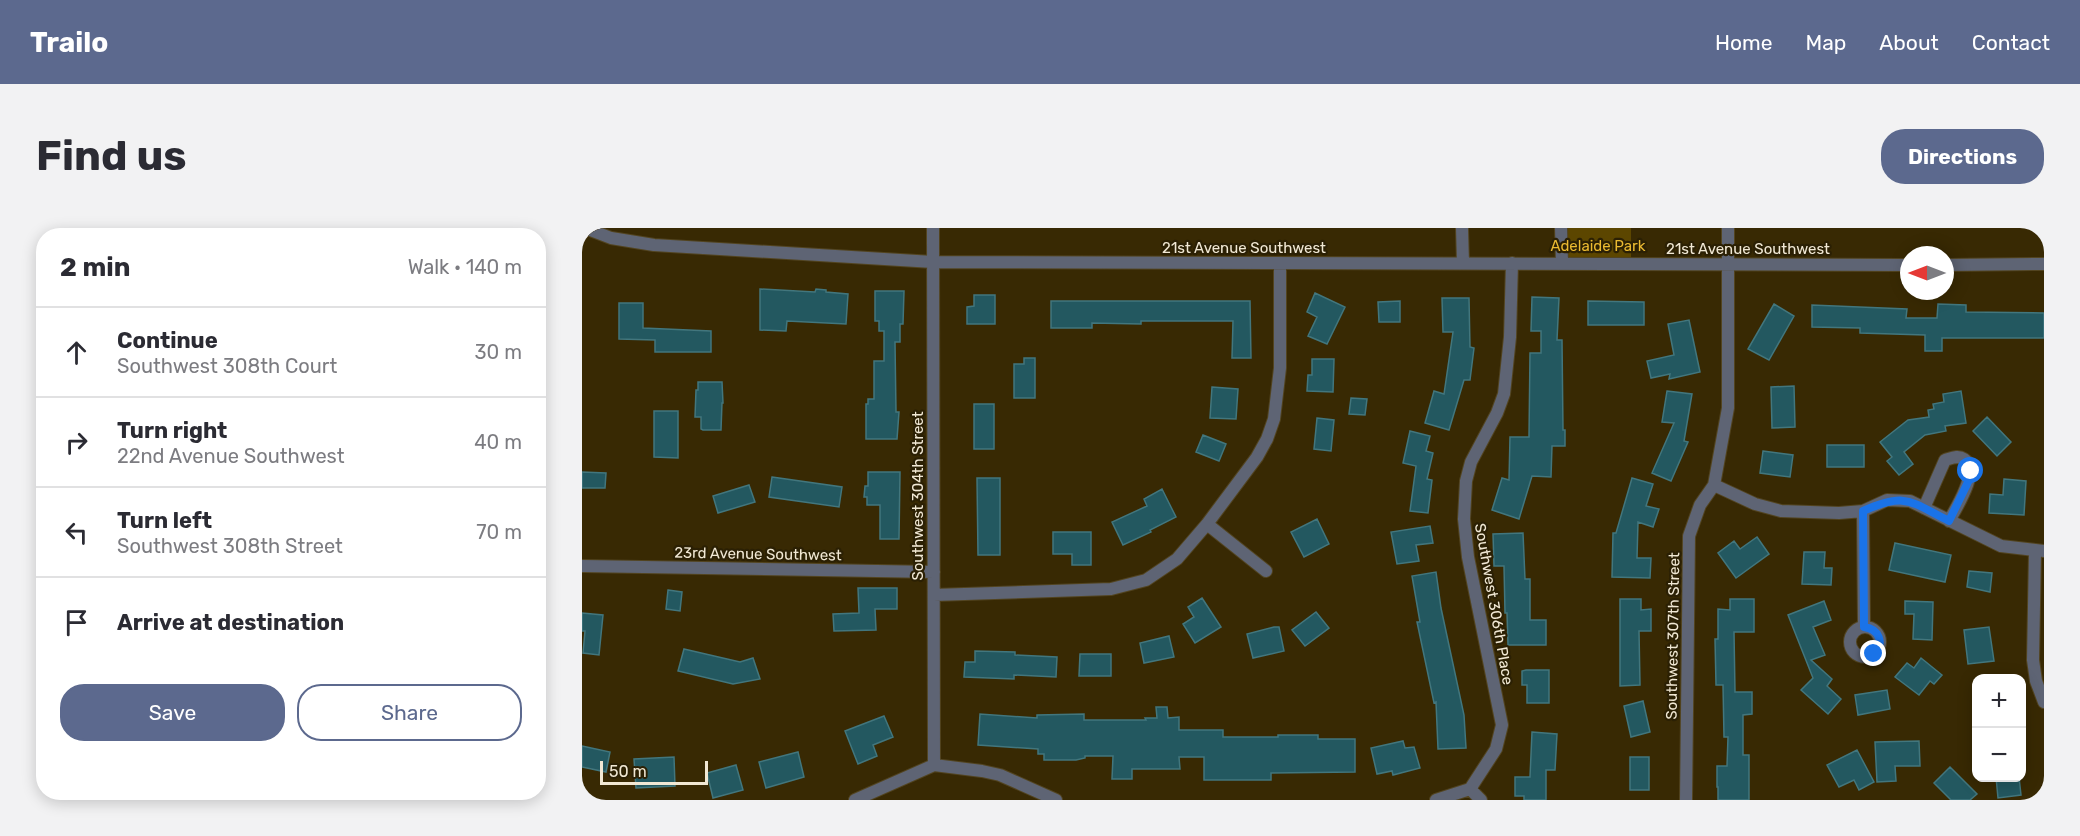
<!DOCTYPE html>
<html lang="en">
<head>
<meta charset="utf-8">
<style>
	body { margin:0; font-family:Rubik,sans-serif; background:#f2f2f3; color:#2b2b33 }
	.controls { position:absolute; right:18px; bottom:18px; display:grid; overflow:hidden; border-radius:12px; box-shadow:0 3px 15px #0003 }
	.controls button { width:54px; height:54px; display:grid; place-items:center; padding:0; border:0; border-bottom:2px solid #e1e1e2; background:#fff; color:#2b2b33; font:30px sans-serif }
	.compass { position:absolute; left:1318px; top:18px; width:54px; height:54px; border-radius:50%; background:#fff; box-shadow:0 3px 15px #0003; rotate:270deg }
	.scale { position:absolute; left:18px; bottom:15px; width:108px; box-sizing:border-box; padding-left:6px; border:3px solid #f1e8d4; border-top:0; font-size:16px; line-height:21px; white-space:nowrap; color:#f1e8d4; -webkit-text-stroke:4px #2b2004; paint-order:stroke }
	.stop { position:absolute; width:18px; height:18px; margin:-14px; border:4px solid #1a73e8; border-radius:50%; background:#fff }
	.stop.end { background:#1a73e8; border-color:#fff; box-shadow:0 2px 6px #0008 }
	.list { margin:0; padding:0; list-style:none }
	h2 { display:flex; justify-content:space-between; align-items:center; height:78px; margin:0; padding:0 24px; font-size:26px }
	h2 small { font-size:20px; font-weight:400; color:#7c7c81 }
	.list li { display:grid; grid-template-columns:39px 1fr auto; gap:18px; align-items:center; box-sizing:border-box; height:90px; padding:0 24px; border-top:2px solid #e1e1e2 }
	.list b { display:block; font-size:22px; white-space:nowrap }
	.list p { margin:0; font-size:20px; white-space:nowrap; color:#7c7c81 }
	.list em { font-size:20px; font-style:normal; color:#7c7c81 }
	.actions { display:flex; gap:12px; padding:18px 24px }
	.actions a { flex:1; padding:14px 0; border:2px solid #5c698e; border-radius:24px; text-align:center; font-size:21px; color:#5c698e }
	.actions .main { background:#5c698e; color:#fff }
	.icon { flex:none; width:33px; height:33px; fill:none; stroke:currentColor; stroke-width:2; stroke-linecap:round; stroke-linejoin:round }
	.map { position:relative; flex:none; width:1462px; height:572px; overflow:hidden; border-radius:24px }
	header { display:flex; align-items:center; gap:36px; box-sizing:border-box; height:84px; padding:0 30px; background:#5c698e; color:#fff }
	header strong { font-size:28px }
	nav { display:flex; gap:33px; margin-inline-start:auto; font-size:21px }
	.intro { display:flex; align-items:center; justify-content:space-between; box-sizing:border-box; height:144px; padding:0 36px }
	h1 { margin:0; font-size:42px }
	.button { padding:15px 27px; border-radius:24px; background:#5c698e; color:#fff; font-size:21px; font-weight:700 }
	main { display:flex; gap:36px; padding:0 36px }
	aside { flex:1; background:#fff; border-radius:24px; box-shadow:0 3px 15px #0003 }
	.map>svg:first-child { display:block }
	.green { fill:#5c4600 }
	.building { fill:#235860; stroke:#42767d; stroke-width:1.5 }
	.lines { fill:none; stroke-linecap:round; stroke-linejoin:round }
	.minor-casing { stroke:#524420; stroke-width:14 }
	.minor { stroke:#5e6474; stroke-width:12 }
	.route { stroke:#1a73e8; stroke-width:8 }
	.labels { text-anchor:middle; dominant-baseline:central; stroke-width:4.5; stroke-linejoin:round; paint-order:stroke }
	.park-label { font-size:15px; fill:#ebba31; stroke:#2b2004 }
	.street-label { font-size:15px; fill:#f1e8d4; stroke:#2b2004 }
</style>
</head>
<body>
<header>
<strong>Trailo</strong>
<nav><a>Home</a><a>Map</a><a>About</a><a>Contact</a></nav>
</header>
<div class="intro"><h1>Find us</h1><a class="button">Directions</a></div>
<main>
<aside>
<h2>2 min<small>Walk · 140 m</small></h2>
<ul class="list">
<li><svg class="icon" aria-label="ahead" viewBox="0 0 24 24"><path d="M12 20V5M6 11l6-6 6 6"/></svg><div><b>Continue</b><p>Southwest 308th Court</p></div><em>30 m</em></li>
<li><svg class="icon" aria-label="right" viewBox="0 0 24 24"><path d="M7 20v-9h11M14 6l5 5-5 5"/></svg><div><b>Turn right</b><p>22nd Avenue Southwest</p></div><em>40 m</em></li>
<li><svg class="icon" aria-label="left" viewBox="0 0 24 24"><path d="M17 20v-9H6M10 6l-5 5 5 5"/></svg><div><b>Turn left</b><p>Southwest 308th Street</p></div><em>70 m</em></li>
<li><svg class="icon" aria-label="arrive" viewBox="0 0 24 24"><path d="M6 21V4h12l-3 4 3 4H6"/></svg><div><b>Arrive at destination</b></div></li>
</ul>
<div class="actions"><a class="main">Save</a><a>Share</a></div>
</aside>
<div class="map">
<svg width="1462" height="572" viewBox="0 0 1462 572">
	<rect width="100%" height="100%" fill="#382903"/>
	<!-- green -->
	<path class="green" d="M984,0H1049V35H984Z"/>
	<!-- building -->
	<path class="building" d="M178,61L233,64L234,61L244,62V64L266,66L264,96L205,93L204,103L178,102Z
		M293,63H322L321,96H318V114H313L314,184H317L315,211H284V176H286V171H292V133H302V103H297V93H293Z
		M733,65L763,79L745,116L726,108L735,89L725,84Z
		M392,67H413V96H385V79L392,78Z
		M950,69L977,70L975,112H980L981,202H983V218H970L969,249L950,248L937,291L910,282L920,250L927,252L928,209H947L948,125H959V103H949Z
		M860,70H887L888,119L892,120L888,152H882L867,202L843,195L852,163L862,166L871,104H861Z
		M469,73H668L669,130H650L651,93H559V96L510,95V100H469Z
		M818,73V94H797L796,74Z
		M1006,73L1062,74V97H1006Z
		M37,75H61V100L129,103V124H73V112L37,111Z
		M1192,76L1212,88L1187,132L1166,121Z
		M1356,76L1384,77V84L1462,85V110H1360V123H1343V107L1278,105V100L1230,99V77L1325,81L1324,90H1355Z
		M1107,92L1118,144L1087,151L1088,146L1069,150L1065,133L1092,127L1086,96Z
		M442,130H453V170H432V136H442Z
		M730,131H752L751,164L725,163L726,147H730Z
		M116,154H140L141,175H140L139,202H121L119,201V189H113L114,162H116Z
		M1212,158L1213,199L1190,200L1189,159Z
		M630,159L656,161L654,191L628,190Z
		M1085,163L1110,166L1102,213L1106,214L1089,253L1070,245L1092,195L1080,194Z
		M1379,163L1384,195L1363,198L1364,203L1343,207L1322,224L1331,236L1317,247L1305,233L1310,229L1298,214L1326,192L1347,189L1346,182L1352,181L1351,176L1362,174L1361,166Z
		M769,170L785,171L783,187L767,186Z
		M392,176H412V221H392Z
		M72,183H96V230L72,229Z
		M1405,189L1429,214L1415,228L1391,203Z
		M735,190L752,192L749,223L732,221Z
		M828,203L848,208L844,223L851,225L845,251L850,252L846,285L828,283L834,238L821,235Z
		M621,207L644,216L637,233L614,224Z
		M1245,217H1282V239H1245Z
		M1181,223L1211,227L1208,249L1178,245Z
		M0,244L24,245L23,260H0Z
		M286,244H318L317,311H298V277H285V269H282L283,258H286Z
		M190,249L260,259L257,279L187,269Z
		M395,250H418V327H396Z
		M1050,250L1071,256L1064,278L1077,281L1071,299L1056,294L1055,330H1069L1068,350L1030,349L1031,305H1034Z
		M1422,251L1444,253L1442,287L1407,285L1408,266L1421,267Z
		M167,257L173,274L136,285L131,268Z
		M580,261L594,289L568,302L569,304L541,317L530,294L565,278L562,271Z
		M735,291L747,316L722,329L709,304Z
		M848,298L851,315L834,317L837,333L815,336L809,304Z
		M471,304H509V337H490V326H471Z
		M941,305L943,351H948V392H964V417H926L925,385H923L922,338H912L911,306Z
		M1175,309L1187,326L1154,350L1136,325L1152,313L1158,321Z
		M1313,315L1369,327L1363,354L1307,342Z
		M1222,324H1243L1242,340H1250L1249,357L1220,356Z
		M1387,343L1410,345L1408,364L1385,359Z
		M854,344L859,380L882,487L884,520L856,521L854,474L852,475L835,394H838L830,348Z
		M276,360H315V381H293L294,402L252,403L251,386L277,385Z
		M86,362L100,364L98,383L84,381Z
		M620,370L639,399L613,415L601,396L612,389L606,379Z
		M1038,371H1059V382L1069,381V403H1057L1058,457L1038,458Z
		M1148,371H1172V404H1152L1153,464H1170V486L1161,487V527H1167V572H1136V559H1135V538H1145L1146,509H1142L1141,457H1134L1133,411H1136V381L1148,382Z
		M1242,373L1249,392L1231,399L1243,427L1229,432L1250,451L1245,458L1259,471L1246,486L1219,462L1231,450L1206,387Z
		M1323,373L1351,374L1350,412L1331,411L1332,386H1323Z
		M734,384L747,400L723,418L710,402Z
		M0,385L21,387L17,427L1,425L3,403H0Z
		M692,399H697L702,423L671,430L665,406Z
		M1407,399L1412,433L1386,436L1382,402Z
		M587,408L592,429L562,435L558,415Z
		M102,421L158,434L171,430L178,451L151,456L96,443Z
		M393,423L433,424V427L475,429L474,449L432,447V451L382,449L383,434H393Z
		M498,426H529V448H497Z
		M1339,430L1360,447L1352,456L1348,453L1337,467L1313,449L1325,435L1332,440Z
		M944,442H967V475H945V457H940V443Z
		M1305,462L1308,481L1276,487L1273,467Z
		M1061,473L1068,504L1049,509L1042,478Z
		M574,479H585L586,490L597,489V502H641V509H696V507H736V511H773V544L689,545V552H622V529H597L598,541H550V551H530L531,528H503V530L494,532H462V526H456V521L396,517L398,486L455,490V487L502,486V492H564L563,490H575Z
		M302,488L311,509L291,517L295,528L276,536L263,503Z
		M950,504L975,506L973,542H964V572H942V568H933V549H948Z
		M821,513L823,520L832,519L838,540L811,547L810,543L795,546L789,520Z
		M1337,513L1338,538H1313L1314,553L1295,554L1293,514Z
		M0,518L28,524L24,544L0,539Z
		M1275,522L1292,554L1277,562L1272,552L1257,559L1245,537Z
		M216,524L222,549L184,560L177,534Z
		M92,529L93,558L54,560L52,531Z
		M1048,529H1067V562H1048Z
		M154,537L161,562L131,570L125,545Z
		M1368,539L1395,566L1388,572H1369L1352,555Z
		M1414,549H1437L1439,567L1416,570Z"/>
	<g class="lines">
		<!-- minor casing -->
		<g class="minor-casing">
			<path id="minor" d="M351,0L352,537
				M880,0L881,35
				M979,0L980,35
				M0,2L3,0L29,10L72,17L351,34L1327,37
				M1363,37L1462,36
				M1132,257L1173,276L1199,283L1257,285L1281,283L1305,272L1328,273L1419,318L1462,323
				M1342,280L1363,232C1370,230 1376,227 1382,231C1399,242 1374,280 1367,293
				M1281,283L1282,399
				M625,296L684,343
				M1453,323L1451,432L1454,453L1462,474
				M0,338L352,344
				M352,367L529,361L564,352L595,331L625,296L675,229L685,211L692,191L698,140V35
				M1268 414a15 15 0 1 1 30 0a15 15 0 1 1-30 0Z
				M273,572L352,537L400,543L418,547L474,572
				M854,572L888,561
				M899,572L888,561L914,521L920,497L886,329L882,291L884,253L889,234L915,185L922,166L928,109L930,35
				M1104,572L1107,308L1118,277L1132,257L1146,180V0"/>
		</g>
		<!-- minor -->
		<use href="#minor" class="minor"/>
	</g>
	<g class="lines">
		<!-- route -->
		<path class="route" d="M1292,426C1303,415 1297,401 1282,399L1281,283C1324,264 1327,273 1367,293L1388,250L1389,243"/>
	</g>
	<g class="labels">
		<!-- park labels -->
		<g class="park-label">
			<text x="1016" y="18">Adelaide Park</text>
		</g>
		<!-- street labels -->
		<g class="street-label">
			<text x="662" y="20">21st Avenue Southwest</text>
			<text x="1166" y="21">21st Avenue Southwest</text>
			<text transform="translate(336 268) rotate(-90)">Southwest 304th Street</text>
			<text transform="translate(176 326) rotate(1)">23rd Avenue Southwest</text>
			<text transform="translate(912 376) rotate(80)">Southwest 306th Place</text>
			<text transform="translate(1091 408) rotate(-89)">Southwest 307th Street</text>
		</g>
	</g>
</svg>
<div class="controls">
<button>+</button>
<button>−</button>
</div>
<svg class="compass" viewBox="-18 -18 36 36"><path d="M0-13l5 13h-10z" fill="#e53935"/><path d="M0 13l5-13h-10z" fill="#7c7c81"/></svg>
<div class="scale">50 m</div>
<div class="stop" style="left:1389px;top:243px"></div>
<div class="stop end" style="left:1292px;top:426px"></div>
</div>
</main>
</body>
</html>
